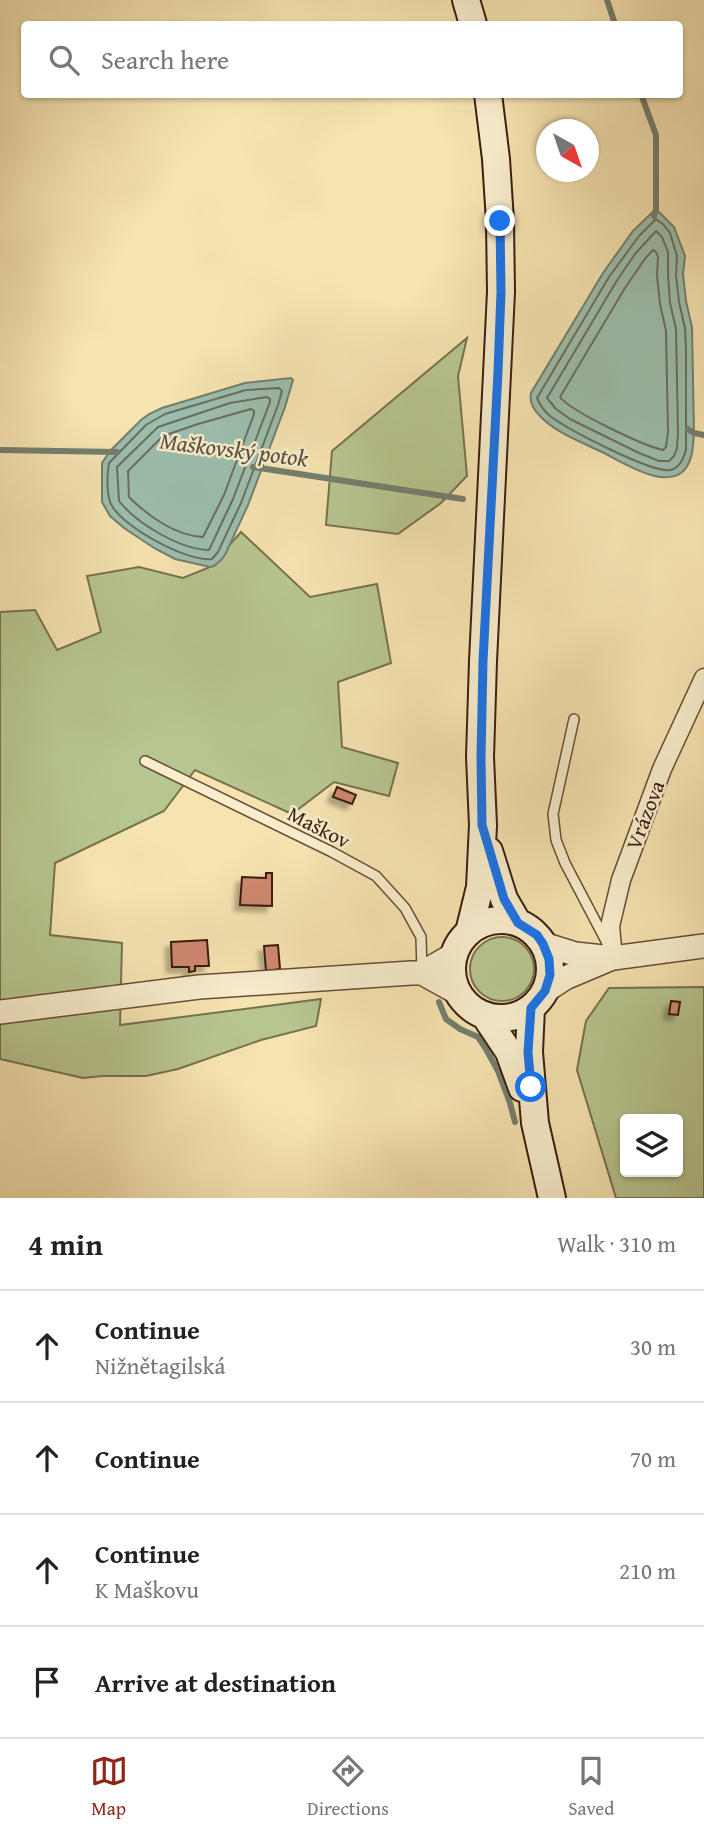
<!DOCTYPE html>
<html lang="en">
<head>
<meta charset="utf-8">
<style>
	body { margin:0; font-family:"Gentium Book Plus",serif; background:#f2f2f2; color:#222 }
	.controls { position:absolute; right:21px; bottom:21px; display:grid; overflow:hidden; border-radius:7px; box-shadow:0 2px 5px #0004 }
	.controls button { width:63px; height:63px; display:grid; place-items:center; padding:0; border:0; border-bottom:2px solid #e0e0e0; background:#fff; color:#222; font:35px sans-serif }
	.compass { position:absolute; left:536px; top:119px; width:63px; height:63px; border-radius:50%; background:#fff; box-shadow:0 2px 5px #0004; rotate:140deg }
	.stop { position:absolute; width:21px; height:21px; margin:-16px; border:5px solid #1a73e8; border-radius:50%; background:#fff }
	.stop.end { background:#1a73e8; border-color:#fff; box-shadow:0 2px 7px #0008 }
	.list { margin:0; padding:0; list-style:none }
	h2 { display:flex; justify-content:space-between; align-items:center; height:91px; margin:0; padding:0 28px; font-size:30px }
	h2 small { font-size:23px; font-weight:400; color:#767676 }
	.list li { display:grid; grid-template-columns:46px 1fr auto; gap:21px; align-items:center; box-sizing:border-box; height:112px; padding:0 28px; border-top:2px solid #e0e0e0 }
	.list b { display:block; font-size:26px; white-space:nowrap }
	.list p { margin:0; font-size:23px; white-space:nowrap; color:#767676 }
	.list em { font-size:23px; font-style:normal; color:#767676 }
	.icon { flex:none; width:38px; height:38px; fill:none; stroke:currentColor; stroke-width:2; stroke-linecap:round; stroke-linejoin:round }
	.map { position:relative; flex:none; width:704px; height:1198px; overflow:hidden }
	.search { position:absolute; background:#fff; box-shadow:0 2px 5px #0004; left:21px; right:21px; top:21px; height:77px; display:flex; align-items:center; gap:18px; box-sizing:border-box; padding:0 24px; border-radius:7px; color:#767676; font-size:26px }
	.sheet { height:539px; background:#fff }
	nav { display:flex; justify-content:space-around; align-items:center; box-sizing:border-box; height:98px; border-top:2px solid #e0e0e0; background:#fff; font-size:19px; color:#767676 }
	nav a { display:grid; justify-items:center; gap:4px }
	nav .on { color:#8f2418 }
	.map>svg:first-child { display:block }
	.green { fill:#b7c58f; stroke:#78714f; stroke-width:2; fill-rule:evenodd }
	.water { fill:#9cbeae; stroke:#747e6e; stroke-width:2 }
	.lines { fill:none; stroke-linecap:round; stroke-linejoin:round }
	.shore { stroke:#6a6e5e; stroke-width:2 }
	.stream { stroke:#747e6e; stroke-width:6 }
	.building { fill:#cf8870; stroke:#391d0f; stroke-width:2; filter:url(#shadow) }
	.service-casing { stroke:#684e37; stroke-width:12 }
	.minor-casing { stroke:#684e37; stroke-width:21 }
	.tertiary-casing { stroke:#684e37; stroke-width:26 }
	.secondary-casing { stroke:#391d0f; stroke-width:30 }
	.service { stroke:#f8edcc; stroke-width:9 }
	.minor { stroke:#f8edcc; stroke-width:18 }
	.tertiary { stroke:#f8edcc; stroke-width:23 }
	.secondary { stroke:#f8edcc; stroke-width:26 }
	.route { stroke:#1a73e8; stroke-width:9 }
	.labels { text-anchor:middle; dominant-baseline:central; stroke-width:5; stroke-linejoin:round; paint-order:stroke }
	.street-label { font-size:21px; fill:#391d0f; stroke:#f8edcc }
	.water-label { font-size:23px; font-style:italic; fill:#574d3f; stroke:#f8edcc }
</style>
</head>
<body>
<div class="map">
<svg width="704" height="1198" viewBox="0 0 704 1198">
	<defs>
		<filter id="shadow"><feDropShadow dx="-5.5" dy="5.5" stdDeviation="2" flood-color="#0004"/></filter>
	</defs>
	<rect width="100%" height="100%" fill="#f5e3b0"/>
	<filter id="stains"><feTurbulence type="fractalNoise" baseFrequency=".00286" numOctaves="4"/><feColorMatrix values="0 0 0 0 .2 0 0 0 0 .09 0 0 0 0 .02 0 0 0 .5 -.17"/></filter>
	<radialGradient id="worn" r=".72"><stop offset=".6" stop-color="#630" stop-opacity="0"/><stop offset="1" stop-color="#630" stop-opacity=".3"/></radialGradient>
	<!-- green -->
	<path class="green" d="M467,338L458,376L467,476L441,503L398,534L326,525L332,451Z
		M241,532L310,597L377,584L391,663L338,682L342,747L398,763L389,796L334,782L292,814L195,770L164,811L55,863L50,935L122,943L120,1025L321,999L316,1026L261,1040L178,1069L146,1076H103L83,1078L0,1059V612L35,610L57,650L101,632L87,576L139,567L183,578L210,567Z
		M470 969a32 32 0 1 1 64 0a32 32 0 1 1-64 0Z
		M704,987V1198H616L577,1070L586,1021L609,988ZM625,1119H678V1172H625Z"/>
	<!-- water -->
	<path class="water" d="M656,209L674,227L685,256L683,274L686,301L692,327L694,433C693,446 693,464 681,473C674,478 662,478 655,476C638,472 621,462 606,454C584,443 557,434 540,416C534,410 529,402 531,393L603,273L633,231Z
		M291,378L293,380L285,407L248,505L225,555L221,560L214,566L210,567L175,559L154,548L124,528L110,516L102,502V463L110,451L141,420L149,414L162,408L245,383Z"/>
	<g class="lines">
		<!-- shore -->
		<path class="shore" d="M656,219L663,224L670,233L677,256L676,275L679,302L685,328L686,350V449C684,458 680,468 670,470C651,473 567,429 550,416C544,411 540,405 537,398L609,277L639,236Z
			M656,231L662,237L668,252V275L670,303L676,329L678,433L677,448L674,456L669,461H659L639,453L570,419L556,409L547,398L616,282L635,254Z
			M653,250L656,252L658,257L657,276L660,304L666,331L668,432L666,447L663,450C644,446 570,411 560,397L625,288L644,260Z
			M279,388L282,391L278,405L241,503L218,552L212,559C187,562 125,528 112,506C106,496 107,475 109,463L146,425L165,414L246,390Z
			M267,397L270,399V402L233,499L209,550C181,550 136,523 119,501L117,467L158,427L230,403Z
			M251,409L254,411V414L224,495L203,537C176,536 148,516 129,497L128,471L163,436L198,424Z"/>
		<!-- stream -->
		<path class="stream" d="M607,0L615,24
			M641,94L656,135V209L654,216
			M688,429L694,433L704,435
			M0,450L117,452
			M253,467L463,499
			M439,1002L446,1019L460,1029L478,1037L486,1049L498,1071L510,1103L515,1122"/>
	</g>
	<!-- building -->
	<path class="building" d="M337,787L356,795L352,804L333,797Z
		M266,873H272V906L240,905L242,877L266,878Z
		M207,940L209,966H195V971L189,972V967H172L171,942Z
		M278,945L280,969L266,971L264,946Z
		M671,1001L680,1002L678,1015L669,1014Z"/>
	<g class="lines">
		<!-- service casing -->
		<g class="service-casing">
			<path id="service" d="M574,719L553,814L556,840L565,863L607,943
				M145,761L332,852L376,876L405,908L421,937L422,972"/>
		</g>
		<!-- minor casing -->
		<g class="minor-casing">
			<path id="minor" d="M613,958L610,926L621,880L662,769L704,678"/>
		</g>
		<!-- tertiary casing -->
		<g class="tertiary-casing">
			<path id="tertiary" d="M543,944L575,954L613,958L704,946
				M422,973L453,955
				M545,991L565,978L610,959
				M0,1012L199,987L411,973H422L458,993"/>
		</g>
		<!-- secondary casing -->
		<g class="secondary-casing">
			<path id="secondary" d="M466,0L473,24
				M489,851L504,899L518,923
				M452 969a49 49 0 1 1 98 0a49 49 0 1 1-98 0Z
				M469,932L480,887L483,825L480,757L483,661L501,292L500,221L496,159L488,94
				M531,1008L529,1052L535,1123L552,1198
				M485,1016L509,1052L522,1088"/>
		</g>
		<!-- service -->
		<use href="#service" class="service"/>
		<!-- minor -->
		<use href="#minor" class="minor"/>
		<!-- tertiary -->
		<use href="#tertiary" class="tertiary"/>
		<!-- secondary -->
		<use href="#secondary" class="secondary"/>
	</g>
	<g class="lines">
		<!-- route -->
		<path class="route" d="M500,221L501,292L498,372L483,661L481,757L482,825L504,899L518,923L537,935L543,944L549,959L550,975L545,991L531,1008L528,1052L531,1087"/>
	</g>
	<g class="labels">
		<!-- street labels -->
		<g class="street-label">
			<text transform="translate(645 815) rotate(-69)">Vrázova</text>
			<text transform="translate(319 827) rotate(27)">Maškov</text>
		</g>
		<!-- water labels -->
		<g class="water-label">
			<text transform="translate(234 449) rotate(7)">Maškovský potok</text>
		</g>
	</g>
	<rect width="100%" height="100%" filter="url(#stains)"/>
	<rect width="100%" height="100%" fill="url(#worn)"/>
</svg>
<div class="controls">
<button><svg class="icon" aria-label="layers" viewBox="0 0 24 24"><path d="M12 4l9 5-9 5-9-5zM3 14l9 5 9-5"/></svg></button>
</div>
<svg class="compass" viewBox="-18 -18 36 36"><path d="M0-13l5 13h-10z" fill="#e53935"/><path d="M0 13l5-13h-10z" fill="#767676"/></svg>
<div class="stop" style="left:531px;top:1087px"></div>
<div class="stop end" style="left:500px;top:221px"></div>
<div class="search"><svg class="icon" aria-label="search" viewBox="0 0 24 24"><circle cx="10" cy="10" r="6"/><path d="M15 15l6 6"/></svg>Search here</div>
</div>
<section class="sheet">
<h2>4 min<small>Walk · 310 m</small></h2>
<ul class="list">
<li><svg class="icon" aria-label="ahead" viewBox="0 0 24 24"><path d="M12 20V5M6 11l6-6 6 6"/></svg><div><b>Continue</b><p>Nižnětagilská</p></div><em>30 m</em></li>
<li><svg class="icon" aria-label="ahead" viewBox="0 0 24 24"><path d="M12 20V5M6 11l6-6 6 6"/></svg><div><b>Continue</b></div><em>70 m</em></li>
<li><svg class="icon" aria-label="ahead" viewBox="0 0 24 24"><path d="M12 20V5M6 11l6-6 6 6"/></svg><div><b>Continue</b><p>K Maškovu</p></div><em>210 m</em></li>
<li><svg class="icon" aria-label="arrive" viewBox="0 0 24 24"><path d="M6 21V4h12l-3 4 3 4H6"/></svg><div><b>Arrive at destination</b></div></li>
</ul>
</section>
<nav>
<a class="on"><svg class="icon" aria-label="map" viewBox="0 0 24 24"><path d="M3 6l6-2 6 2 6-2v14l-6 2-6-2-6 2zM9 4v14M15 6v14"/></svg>Map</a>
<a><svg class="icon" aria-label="directions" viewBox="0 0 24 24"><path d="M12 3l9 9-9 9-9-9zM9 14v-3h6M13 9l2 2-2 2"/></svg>Directions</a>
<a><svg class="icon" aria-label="saved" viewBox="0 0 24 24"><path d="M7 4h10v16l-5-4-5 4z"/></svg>Saved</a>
</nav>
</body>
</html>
